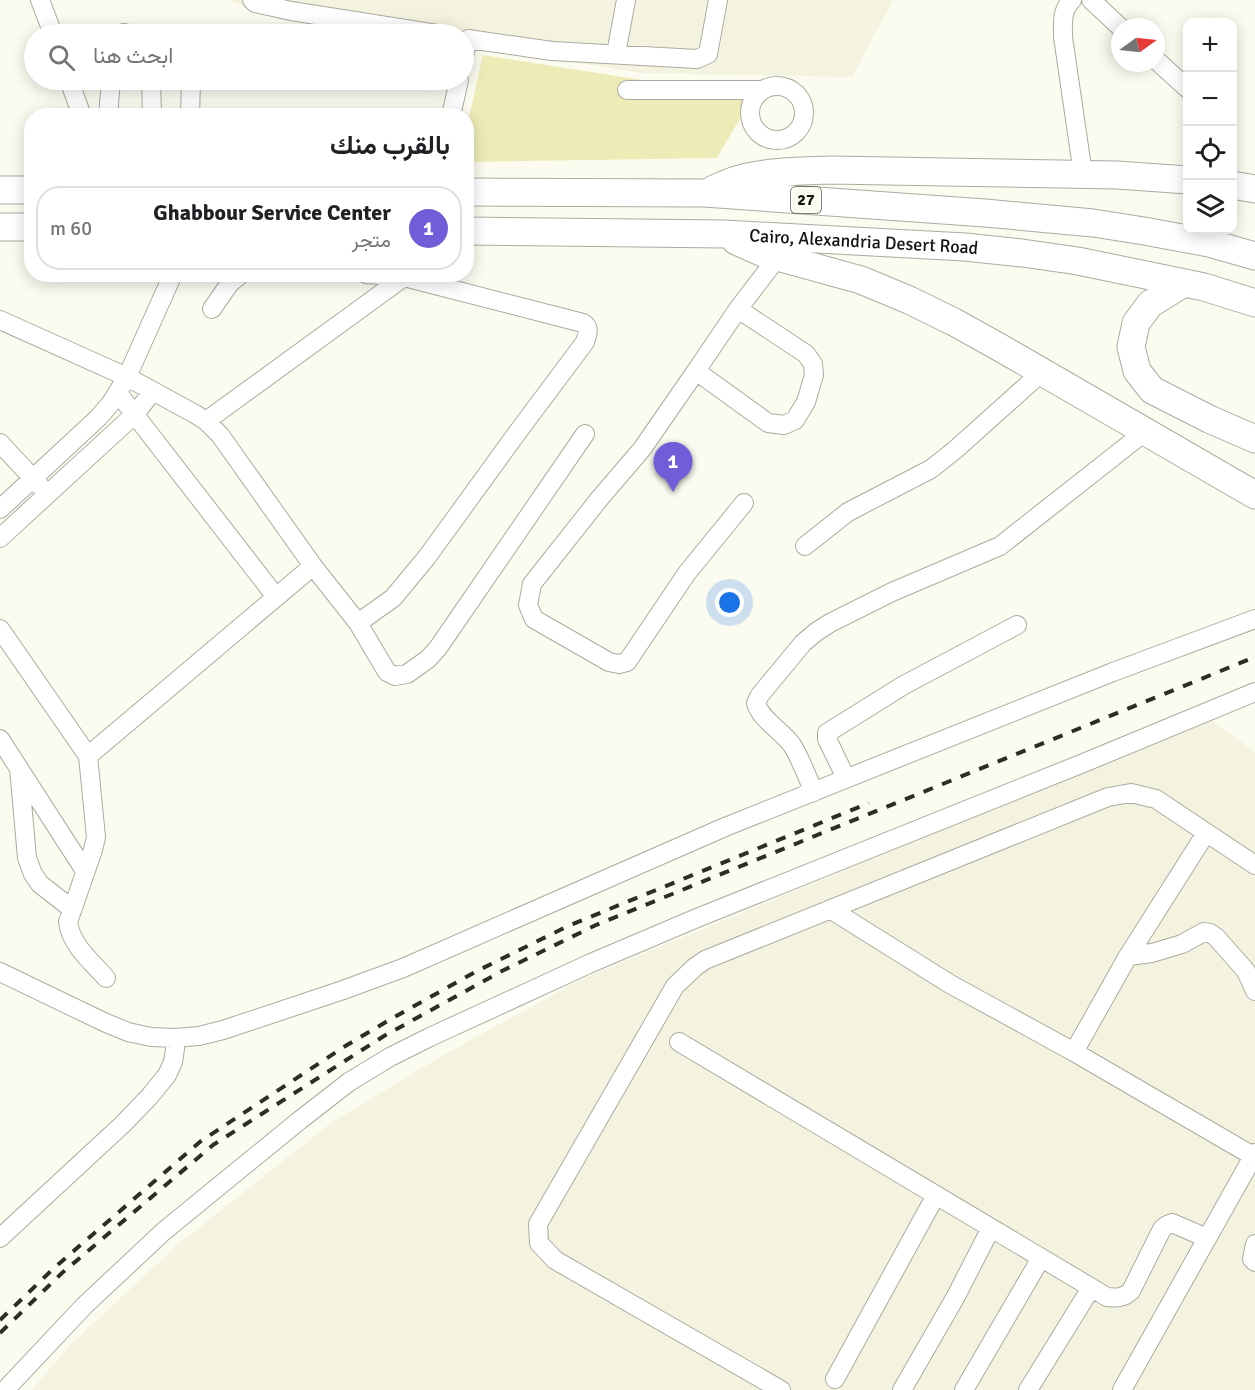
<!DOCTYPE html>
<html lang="ar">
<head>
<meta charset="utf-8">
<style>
	body { margin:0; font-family:Signika,Vazirmatn,sans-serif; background:#f6f6f6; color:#202124; direction:rtl }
	.controls { position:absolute; right:18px; top:18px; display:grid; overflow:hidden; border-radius:12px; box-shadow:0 3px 15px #0003 }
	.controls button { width:54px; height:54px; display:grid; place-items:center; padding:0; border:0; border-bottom:2px solid #e0e0e0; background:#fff; color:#202124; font:30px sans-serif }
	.compass { position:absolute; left:1111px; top:18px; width:54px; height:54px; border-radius:50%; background:#fff; box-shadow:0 3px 15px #0003; rotate:75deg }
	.you { position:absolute; left:730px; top:603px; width:21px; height:21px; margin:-15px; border:4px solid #fff; border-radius:50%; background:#1a73e8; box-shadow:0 0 0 9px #1a73e833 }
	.badge { display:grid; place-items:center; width:39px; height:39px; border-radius:50%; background:#6f5ed8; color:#fff; font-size:20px; font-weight:700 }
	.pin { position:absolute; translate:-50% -50px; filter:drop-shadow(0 2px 3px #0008) }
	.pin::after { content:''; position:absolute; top:32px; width:21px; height:18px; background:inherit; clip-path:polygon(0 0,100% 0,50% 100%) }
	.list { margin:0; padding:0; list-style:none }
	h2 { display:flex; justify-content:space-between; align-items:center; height:78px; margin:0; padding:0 24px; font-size:26px }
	h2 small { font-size:20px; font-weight:400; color:#757577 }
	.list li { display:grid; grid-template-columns:39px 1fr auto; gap:18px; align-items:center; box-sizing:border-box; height:84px; margin:0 12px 12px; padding:0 12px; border:2px solid #e0e0e0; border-radius:24px }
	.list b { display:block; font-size:22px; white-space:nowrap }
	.list p { margin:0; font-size:20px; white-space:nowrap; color:#757577 }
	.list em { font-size:20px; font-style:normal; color:#757577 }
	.icon { flex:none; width:33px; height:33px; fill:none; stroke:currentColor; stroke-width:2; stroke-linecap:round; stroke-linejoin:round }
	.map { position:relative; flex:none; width:1255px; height:1390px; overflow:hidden; direction:ltr }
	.search { position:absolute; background:#fff; box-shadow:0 3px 15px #0003; left:24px; top:24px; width:450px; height:66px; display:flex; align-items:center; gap:15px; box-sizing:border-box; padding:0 21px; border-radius:33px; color:#757577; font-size:22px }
	.panel { position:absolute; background:#fff; box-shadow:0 3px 15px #0003; left:24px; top:108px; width:450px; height:174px; border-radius:24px; direction:rtl }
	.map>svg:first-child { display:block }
	.built { fill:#f3f3df }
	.green { fill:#eeecb6 }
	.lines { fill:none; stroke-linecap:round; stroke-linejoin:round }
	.minor-casing { stroke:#ababa0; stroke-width:20 }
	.highway-casing { stroke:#ababa0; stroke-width:29 }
	.minor { stroke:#fff; stroke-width:18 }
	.highway { stroke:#fff; stroke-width:27 }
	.rail { stroke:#2d2d28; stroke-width:4; stroke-dasharray:10 10; stroke-linecap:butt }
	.labels { text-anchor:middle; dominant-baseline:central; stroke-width:6; stroke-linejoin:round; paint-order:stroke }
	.shield { fill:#fbfbf0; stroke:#575751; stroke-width:1.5 }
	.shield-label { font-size:16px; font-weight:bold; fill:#11110d }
	.street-label { font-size:18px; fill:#11110d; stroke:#fbfbf0 }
</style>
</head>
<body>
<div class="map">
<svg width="1255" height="1390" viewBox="0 0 1255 1390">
	<rect width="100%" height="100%" fill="#fbfbf0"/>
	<!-- built -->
	<path class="built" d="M227,0H893L852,77L642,73L464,44V34H407L257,10Z
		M1210,719L1255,752V1390H32L72,1343L181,1242L331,1123L440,1057L582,979Z"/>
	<!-- green -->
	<path class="green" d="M483,55L642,80L761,82L717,158L467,162V127Z"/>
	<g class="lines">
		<!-- minor casing -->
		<g class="minor-casing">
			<path id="minor" d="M40,0L53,34
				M252,0L255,3L291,11L437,34
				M1072,0C1061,10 1063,24 1063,37L1083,174
				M1091,0L1120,27
				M120,34L124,33L129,34
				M616,54L626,0
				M464,56L468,39L552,51L697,59L708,54L718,0
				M1156,60L1188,89
				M69,80L82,116
				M151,80L152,116
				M750 113a27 27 0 1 1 54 0a27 27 0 1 1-54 0Z
				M627,90H762
				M108,116L111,80
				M190,116L191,80
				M451,116L459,80
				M366,274L404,277
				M212,309L230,283L241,274
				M738,309L806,354L813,364L814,375L806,402L795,420L784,425L768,423L696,371L738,309L777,258
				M0,320L127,377L195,414L206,421L220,435L313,566L358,623L393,598L427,557L517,433L585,342C587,335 591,328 583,323L404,277L206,421
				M696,371L642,449L600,498L532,584L528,605L534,619L609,662L619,664L627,662L687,573L744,503
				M118,393L276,597
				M0,443L40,486
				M0,509L98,418L111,403L127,377L173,274
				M0,538L135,414L153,391
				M805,546L848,512L931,469L955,450L1042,372
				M358,623L387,672L395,676L407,674L428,659L438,648L585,434
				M0,629L88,756L313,566
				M0,739L85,871
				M88,756L96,837L93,850L68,922C71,945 91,961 106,978
				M19,768L27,858L33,874L40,884L72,909
				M846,778L827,739V733L904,685L1017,625
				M814,792C807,777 801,759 792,745C782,731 760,719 756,703L760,695L803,643L816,632L830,623L892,592L1000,546L1146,431
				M1206,833L1128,956L1074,1052L1253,1156
				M830,909L950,984L1074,1052
				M1128,956L1152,953L1182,944L1204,932L1210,933L1216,937L1246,971L1255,991
				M0,972L106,1023L128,1032L151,1037L175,1038L199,1036L223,1030L343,990L403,968L725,827L1113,672L1255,619
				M679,1042L1107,1297C1117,1298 1124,1298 1131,1291L1162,1229L1167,1225L1172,1223L1207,1238
				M0,1238L122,1125L150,1096L167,1075L173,1062L175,1049V1038
				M1255,1244L1252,1259L1255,1262
				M835,1379L936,1195
				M5,1390L84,1306L164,1231L300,1120L349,1082L390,1057L430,1037L591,963L697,918L1081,764L1255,692
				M781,1390L555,1260L539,1243L538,1224L675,986L695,967L705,960L1108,797L1131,793L1156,799L1255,865
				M902,1390L955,1298L991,1228
				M964,1390L1041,1258
				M1028,1390L1091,1288
				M1122,1390L1255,1153"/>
		</g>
		<!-- highway casing -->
		<g class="highway-casing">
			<g id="highway">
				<path d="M1232,185L1255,189"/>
				<path d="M714,189C722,186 729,182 736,180C767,171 800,171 831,170L1117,175L1188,180"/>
				<path d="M0,190H32"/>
				<path d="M466,192L704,193L985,213L1093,223L1144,231L1209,243L1255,256"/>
				<path d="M0,227H32"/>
				<path id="s1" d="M466,231L724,234L965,247L1022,253L1078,261L1204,287L1255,303"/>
				<path d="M736,241L763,253L861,280L909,300L954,322L999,347L1255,495"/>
				<path d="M1184,283L1150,304L1136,323L1131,347L1137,371L1152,390L1209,419L1255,439"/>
			</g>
		</g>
		<!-- minor -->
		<use href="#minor" class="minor"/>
		<!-- highway -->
		<use href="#highway" class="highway"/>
		<!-- rail -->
		<path class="rail" d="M0,1320L54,1268L201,1141L347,1045L391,1019L477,971L568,926L869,803
			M0,1333L62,1273L213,1145L384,1036L502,971L596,925L1255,657"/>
	</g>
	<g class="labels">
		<!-- shield labels -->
		<rect class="shield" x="791" y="187" width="30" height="26" rx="4.5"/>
		<g class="shield-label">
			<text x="806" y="200">27</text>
		</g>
		<!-- street labels -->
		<g class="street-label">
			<text stroke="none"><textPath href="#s1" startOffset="398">Cairo, Alexandria Desert Road</textPath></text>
		</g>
	</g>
</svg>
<div class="controls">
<button>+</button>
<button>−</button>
<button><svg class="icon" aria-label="locate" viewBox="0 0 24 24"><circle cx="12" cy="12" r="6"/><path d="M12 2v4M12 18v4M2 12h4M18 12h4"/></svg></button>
<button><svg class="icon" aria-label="layers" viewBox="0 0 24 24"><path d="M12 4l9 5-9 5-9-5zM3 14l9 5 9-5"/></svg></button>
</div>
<svg class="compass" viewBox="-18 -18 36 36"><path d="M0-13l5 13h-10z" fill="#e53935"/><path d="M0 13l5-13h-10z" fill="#757577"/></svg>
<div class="you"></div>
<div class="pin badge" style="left:673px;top:492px">1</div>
<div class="search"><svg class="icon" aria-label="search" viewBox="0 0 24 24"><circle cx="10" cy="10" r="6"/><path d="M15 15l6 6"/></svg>ابحث هنا</div>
<section class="panel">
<h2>بالقرب منك<small></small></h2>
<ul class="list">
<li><span class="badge">1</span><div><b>Ghabbour Service Center</b><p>متجر</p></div><em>60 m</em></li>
</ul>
</section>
</div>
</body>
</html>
